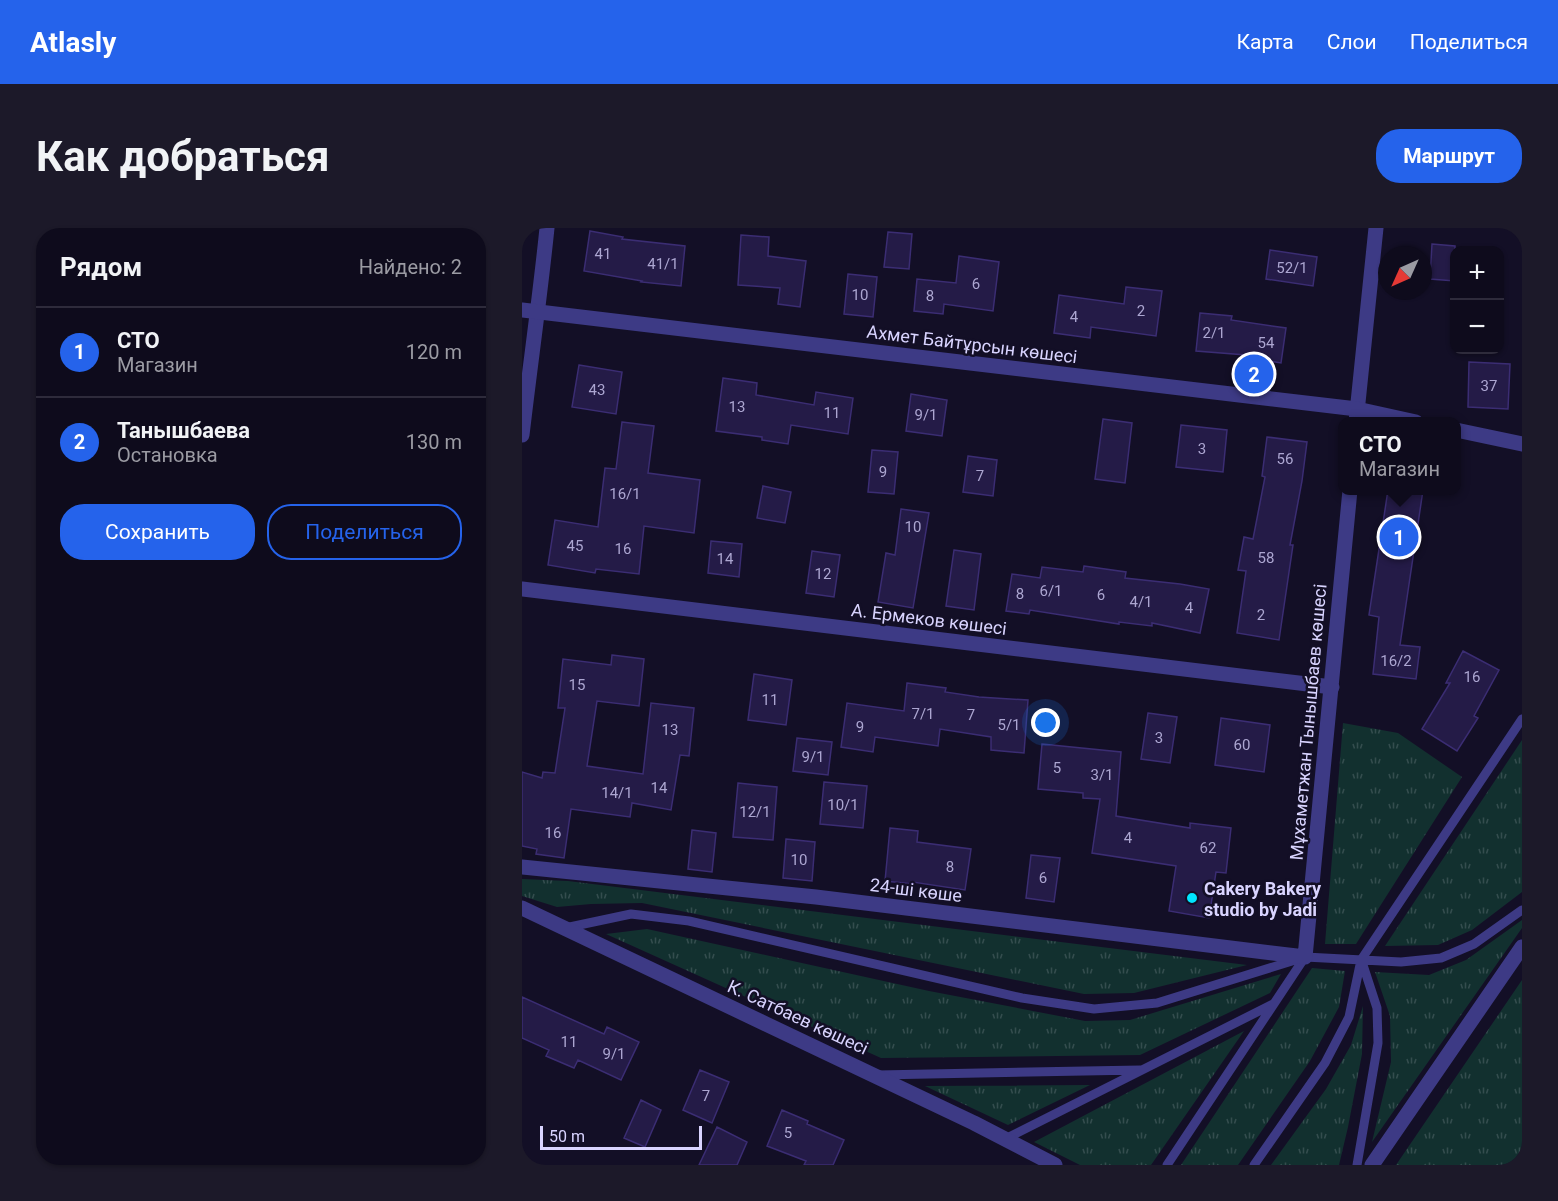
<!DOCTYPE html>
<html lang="ru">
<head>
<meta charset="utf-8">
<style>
	body { margin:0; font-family:Roboto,sans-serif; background:#1c1929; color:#f1f3f6 }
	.controls { position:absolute; right:18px; top:18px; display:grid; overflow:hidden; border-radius:12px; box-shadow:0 2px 4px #0004 }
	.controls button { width:54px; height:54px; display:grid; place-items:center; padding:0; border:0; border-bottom:2px solid #2e2b3b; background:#0e0b1c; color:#f1f3f6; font:30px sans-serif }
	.compass { position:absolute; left:856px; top:18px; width:54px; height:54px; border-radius:50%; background:#0e0b1c; box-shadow:0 2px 4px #0004; rotate:225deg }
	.scale { position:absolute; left:18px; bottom:15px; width:162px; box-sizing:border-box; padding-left:6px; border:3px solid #d9d4ff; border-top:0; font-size:16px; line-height:21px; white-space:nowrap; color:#d9d4ff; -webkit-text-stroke:4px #130f26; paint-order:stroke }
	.you { position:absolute; left:524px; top:495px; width:21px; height:21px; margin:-15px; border:4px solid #fff; border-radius:50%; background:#1a73e8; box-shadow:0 0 0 9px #1a73e833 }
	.badge { display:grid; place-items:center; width:39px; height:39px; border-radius:50%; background:#2563eb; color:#fff; font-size:20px; font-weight:700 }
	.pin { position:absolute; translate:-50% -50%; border:3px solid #fff; box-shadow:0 2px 6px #0006 }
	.popup { position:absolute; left:816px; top:189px; width:123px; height:78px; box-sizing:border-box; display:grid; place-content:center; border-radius:12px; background:#0e0b1c; filter:drop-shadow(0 2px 4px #0005); font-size:20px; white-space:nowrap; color:#9b9ba3 }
	.popup b { font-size:22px; color:#f1f3f6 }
	.popup::after { content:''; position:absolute; left:50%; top:100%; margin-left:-12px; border:12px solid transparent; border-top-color:#0e0b1c }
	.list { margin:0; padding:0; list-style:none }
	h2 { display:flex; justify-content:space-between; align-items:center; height:78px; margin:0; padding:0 24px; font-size:26px }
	h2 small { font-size:20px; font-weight:400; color:#9b9ba3 }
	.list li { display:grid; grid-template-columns:39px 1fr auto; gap:18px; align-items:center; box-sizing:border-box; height:90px; padding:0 24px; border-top:2px solid #2e2b3b }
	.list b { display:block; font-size:22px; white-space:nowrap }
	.list p { margin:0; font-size:20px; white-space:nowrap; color:#9b9ba3 }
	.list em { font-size:20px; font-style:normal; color:#9b9ba3 }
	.actions { display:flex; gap:12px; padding:18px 24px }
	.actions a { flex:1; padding:14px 0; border:2px solid #2563eb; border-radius:24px; text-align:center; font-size:21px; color:#2563eb }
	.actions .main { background:#2563eb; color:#fff }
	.map { position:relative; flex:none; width:1000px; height:937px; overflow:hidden; border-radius:24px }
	header { display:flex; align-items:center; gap:36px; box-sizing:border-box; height:84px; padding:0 30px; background:#2563eb; color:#fff }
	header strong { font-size:28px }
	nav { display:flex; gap:33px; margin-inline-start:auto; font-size:21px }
	.intro { display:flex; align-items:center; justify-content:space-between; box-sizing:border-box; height:144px; padding:0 36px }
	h1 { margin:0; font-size:42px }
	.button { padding:15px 27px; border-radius:24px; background:#2563eb; color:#fff; font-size:21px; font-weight:700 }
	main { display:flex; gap:36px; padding:0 36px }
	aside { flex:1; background:#0e0b1c; border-radius:24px; box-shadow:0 2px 4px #0004 }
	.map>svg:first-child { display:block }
	.grass { fill:url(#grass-tufts) }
	.building { fill:#241b47; stroke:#3b2d73; stroke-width:1.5 }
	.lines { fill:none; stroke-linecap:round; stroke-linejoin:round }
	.service { stroke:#3d3a85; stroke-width:9 }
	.minor { stroke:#3d3a85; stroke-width:15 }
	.tertiary { stroke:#3d3a85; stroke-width:15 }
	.poi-dot { fill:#00e5ff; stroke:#130f26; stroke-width:2 }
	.labels { text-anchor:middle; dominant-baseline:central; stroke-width:5; stroke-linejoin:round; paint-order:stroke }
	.number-label { font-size:15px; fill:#aca6d1 }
	.street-label { font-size:18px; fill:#d9d4ff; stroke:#130f26 }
	.poi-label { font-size:18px; font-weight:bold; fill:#d9d4ff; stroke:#130f26; text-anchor:start }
</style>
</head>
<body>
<header>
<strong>Atlasly</strong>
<nav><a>Карта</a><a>Слои</a><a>Поделиться</a></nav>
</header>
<div class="intro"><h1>Как добраться</h1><a class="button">Маршрут</a></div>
<main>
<aside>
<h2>Рядом<small>Найдено: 2</small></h2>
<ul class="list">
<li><span class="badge">1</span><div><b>СТО</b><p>Магазин</p></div><em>120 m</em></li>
<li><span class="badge">2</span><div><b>Танышбаева</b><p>Остановка</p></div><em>130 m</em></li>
</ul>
<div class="actions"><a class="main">Сохранить</a><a>Поделиться</a></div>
</aside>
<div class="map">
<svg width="1000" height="937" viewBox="0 0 1000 937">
	<defs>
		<pattern id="grass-tufts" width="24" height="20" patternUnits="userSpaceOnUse" patternTransform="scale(1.5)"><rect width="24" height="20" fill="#12302f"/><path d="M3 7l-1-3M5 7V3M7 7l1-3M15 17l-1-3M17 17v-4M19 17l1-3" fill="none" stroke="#344d4e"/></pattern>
	</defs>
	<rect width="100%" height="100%" fill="#130f26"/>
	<!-- grass -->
	<path class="grass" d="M821,495L876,505L940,549L834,716H803Z
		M1000,512V664L950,702L916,717L863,718Z
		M0,651L46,653L725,737L612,765L562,766L120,675L69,676L35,679L0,668Z
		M1000,692V700L850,914L869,834L868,788L853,744L907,747L944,732Z
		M125,701L407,763L563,793L608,792L759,746L748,765L618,827L359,830L84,706Z
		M790,740L823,743L817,779L788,833L716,937H659Z
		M1000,752V934L998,937H874Z
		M841,778L840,826L826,899L817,937H749L804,861L829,817Z
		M722,803L629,937H558L512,914Z
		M568,857L486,897L403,858Z"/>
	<!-- building -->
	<path class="building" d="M68,3L101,9L100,11L163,18L159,58L119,54L120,53L62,43Z
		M366,4L390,6L387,41L362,39Z
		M219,7L247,9L246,28L284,33L278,79L256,76L258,60L216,57Z
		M910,16L933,18V53L908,51Z
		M748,22L795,29L791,58L744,51Z
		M437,28L477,34L471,83L422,76L421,86L392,83L395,51L434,55Z
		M326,46L355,49L351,89L322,86Z
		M604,59L640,63L634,108L569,99L568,110L532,105L537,67L602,76Z
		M678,85L710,88L709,92L764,100L759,135L724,129V127L674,123Z
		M947,134L988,136L986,181L946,179Z
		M57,137L100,144L94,186L50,179Z
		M201,150L235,155L234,167L292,177L294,164L331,170L326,206L269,197L266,216L240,212V209L194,203Z
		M389,166L425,172L420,208L384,203Z
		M581,191L610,195L603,255L573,251Z
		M100,194L132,198L126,245L178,252L172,305L122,298L117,346L74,341L73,345L26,337L33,292L76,299L83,240L94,241Z
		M659,197L705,202L701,244L654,239Z
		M745,209L785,214L780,253L768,317H771L757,412L715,405L724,343L716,342L722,309L731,311L743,249L740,248Z
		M350,222L376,224L372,266L346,264Z
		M446,228L475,232L471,268L441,264Z
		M241,258L269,264L263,295L235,290Z
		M866,262H901L878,417L898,419L894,451L851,446L857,389L847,387Z
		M379,281L407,285L391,380L356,374L364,325L373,327Z
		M189,313L220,316L217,349L186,345Z
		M432,322L459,326L452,382L424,378Z
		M290,323L318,327L312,369L284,365Z
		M562,338L604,344L603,350L658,356L687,361L678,405L630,395V398L597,394V396L508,382L507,386L484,383L490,346L518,350L520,339L561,344Z
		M941,423L977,442L952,488L956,490L935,523L900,501L928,455H924Z
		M90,427L122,431L117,478L75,473L65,538L121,546L129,475L172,480L167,528L158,527L149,582L110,575L108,589L49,581L42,630L14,626L15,621L0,618V544L20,550L21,544L33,545L43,480H36L41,431L89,437Z
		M232,446L270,452L264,497L226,492Z
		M385,455L424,460L423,464L457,469L506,472L502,525L469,522V509L418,501L416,518L353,509L351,524L319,519L325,475L382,483Z
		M626,485L655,489L648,535L619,531Z
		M699,490L748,497L742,544L693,537Z
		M275,510L310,514L306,547L271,543Z
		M520,516L599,524L594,588L668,600V595L709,600L704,645L694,644L687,690L647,683L654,638L570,625L578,571L561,570V565L516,561Z
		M302,554L345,558L341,600L298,596Z
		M216,555L255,559L251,612L211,609Z
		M368,600L396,603L395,614L449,621L443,662L391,654V656L363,653Z
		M170,602L194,605L190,644L166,641Z
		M264,611L293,614L290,653L261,650Z
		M509,627L538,630L532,674L504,670Z
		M0,769L82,806L85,799L117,814L99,852L56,832L52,840L24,828L27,822L0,810Z
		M178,842L207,854L190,895L161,882Z
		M119,872L139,882L123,919L102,910Z
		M260,882L286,893L285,896L322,912L311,937H282L284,933L245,918Z
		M195,899L225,914L215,937H177Z"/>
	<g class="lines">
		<!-- service -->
		<path class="service" d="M43,700L109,686L167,693L500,770L572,781L635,775L783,729L879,734L919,730L952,716L1000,682
			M356,847L618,842
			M483,911L751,776
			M645,937L783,729
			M732,937L803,835L827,789L839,732L1000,491
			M835,937L856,815L855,780L840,734"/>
		<!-- minor -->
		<path class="minor" d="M834,194L854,0
			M0,207C8,138 18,69 25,0
			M0,361L810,459
			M0,639L294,669L783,729L828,262
			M0,680L452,895L533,937
			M850,937L1000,719"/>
		<!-- tertiary -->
		<path class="tertiary" d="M0,82L835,181L894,194
			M934,202L1000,216"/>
	</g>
	<!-- markers -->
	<circle class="poi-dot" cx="670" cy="670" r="6"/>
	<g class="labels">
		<!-- number labels -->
		<g class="number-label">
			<text x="81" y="26">41</text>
			<text x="141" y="36">41/1</text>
			<text x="770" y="40">52/1</text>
			<text x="454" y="56">6</text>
			<text x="338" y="67">10</text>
			<text x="408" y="68">8</text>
			<text x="619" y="83">2</text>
			<text x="552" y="89">4</text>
			<text x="692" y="105">2/1</text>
			<text x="744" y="115">54</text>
			<text x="967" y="158">37</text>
			<text x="75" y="162">43</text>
			<text x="215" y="179">13</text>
			<text x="310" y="185">11</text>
			<text x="404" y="187">9/1</text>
			<text x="680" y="221">3</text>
			<text x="763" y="231">56</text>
			<text x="361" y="244">9</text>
			<text x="458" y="248">7</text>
			<text x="103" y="266">16/1</text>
			<text x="391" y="299">10</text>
			<text x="53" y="318">45</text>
			<text x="101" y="321">16</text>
			<text x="744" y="330">58</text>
			<text x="203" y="331">14</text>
			<text x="301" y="346">12</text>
			<text x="529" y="363">6/1</text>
			<text x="498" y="366">8</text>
			<text x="579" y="367">6</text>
			<text x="619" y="374">4/1</text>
			<text x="667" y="380">4</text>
			<text x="739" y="387">2</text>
			<text x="874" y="433">16/2</text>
			<text x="950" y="449">16</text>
			<text x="55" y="457">15</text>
			<text x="248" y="472">11</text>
			<text x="401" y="486">7/1</text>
			<text x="449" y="487">7</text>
			<text x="487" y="497">5/1</text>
			<text x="338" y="499">9</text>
			<text x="148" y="502">13</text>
			<text x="637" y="510">3</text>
			<text x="720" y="517">60</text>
			<text x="291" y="529">9/1</text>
			<text x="535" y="540">5</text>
			<text x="580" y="547">3/1</text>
			<text x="137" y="560">14</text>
			<text x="95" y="565">14/1</text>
			<text x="321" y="577">10/1</text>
			<text x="233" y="584">12/1</text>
			<text x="31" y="605">16</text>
			<text x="606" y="610">4</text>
			<text x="686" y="620">62</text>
			<text x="277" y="632">10</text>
			<text x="428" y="639">8</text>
			<text x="521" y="650">6</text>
			<text x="47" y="814">11</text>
			<text x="92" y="826">9/1</text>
			<text x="184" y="868">7</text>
			<text x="266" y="905">5</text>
		</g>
		<!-- street labels -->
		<g class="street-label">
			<text transform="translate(450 116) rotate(7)">Ахмет Байтұрсын көшесі</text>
			<text transform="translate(407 391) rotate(7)">А. Ермеков көшесі</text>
			<text transform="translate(786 494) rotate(-85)">Мұхаметжан Тынышбаев көшесі</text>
			<text transform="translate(394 662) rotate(7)">24-ші көше</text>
			<text transform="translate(276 789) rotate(25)">К. Сатбаев көшесі</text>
		</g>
		<!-- poi labels -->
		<g class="poi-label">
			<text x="682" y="660">Cakery Bakery<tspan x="682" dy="21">studio by Jadi</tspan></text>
		</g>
	</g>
</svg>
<div class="controls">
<button>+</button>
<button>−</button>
</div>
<svg class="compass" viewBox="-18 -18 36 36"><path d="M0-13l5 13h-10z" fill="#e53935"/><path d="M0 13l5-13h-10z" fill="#9b9ba3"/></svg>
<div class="scale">50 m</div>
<div class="you"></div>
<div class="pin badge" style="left:877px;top:309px">1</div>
<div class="popup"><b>СТО</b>Магазин</div>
<div class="pin badge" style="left:732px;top:146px">2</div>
</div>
</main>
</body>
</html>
